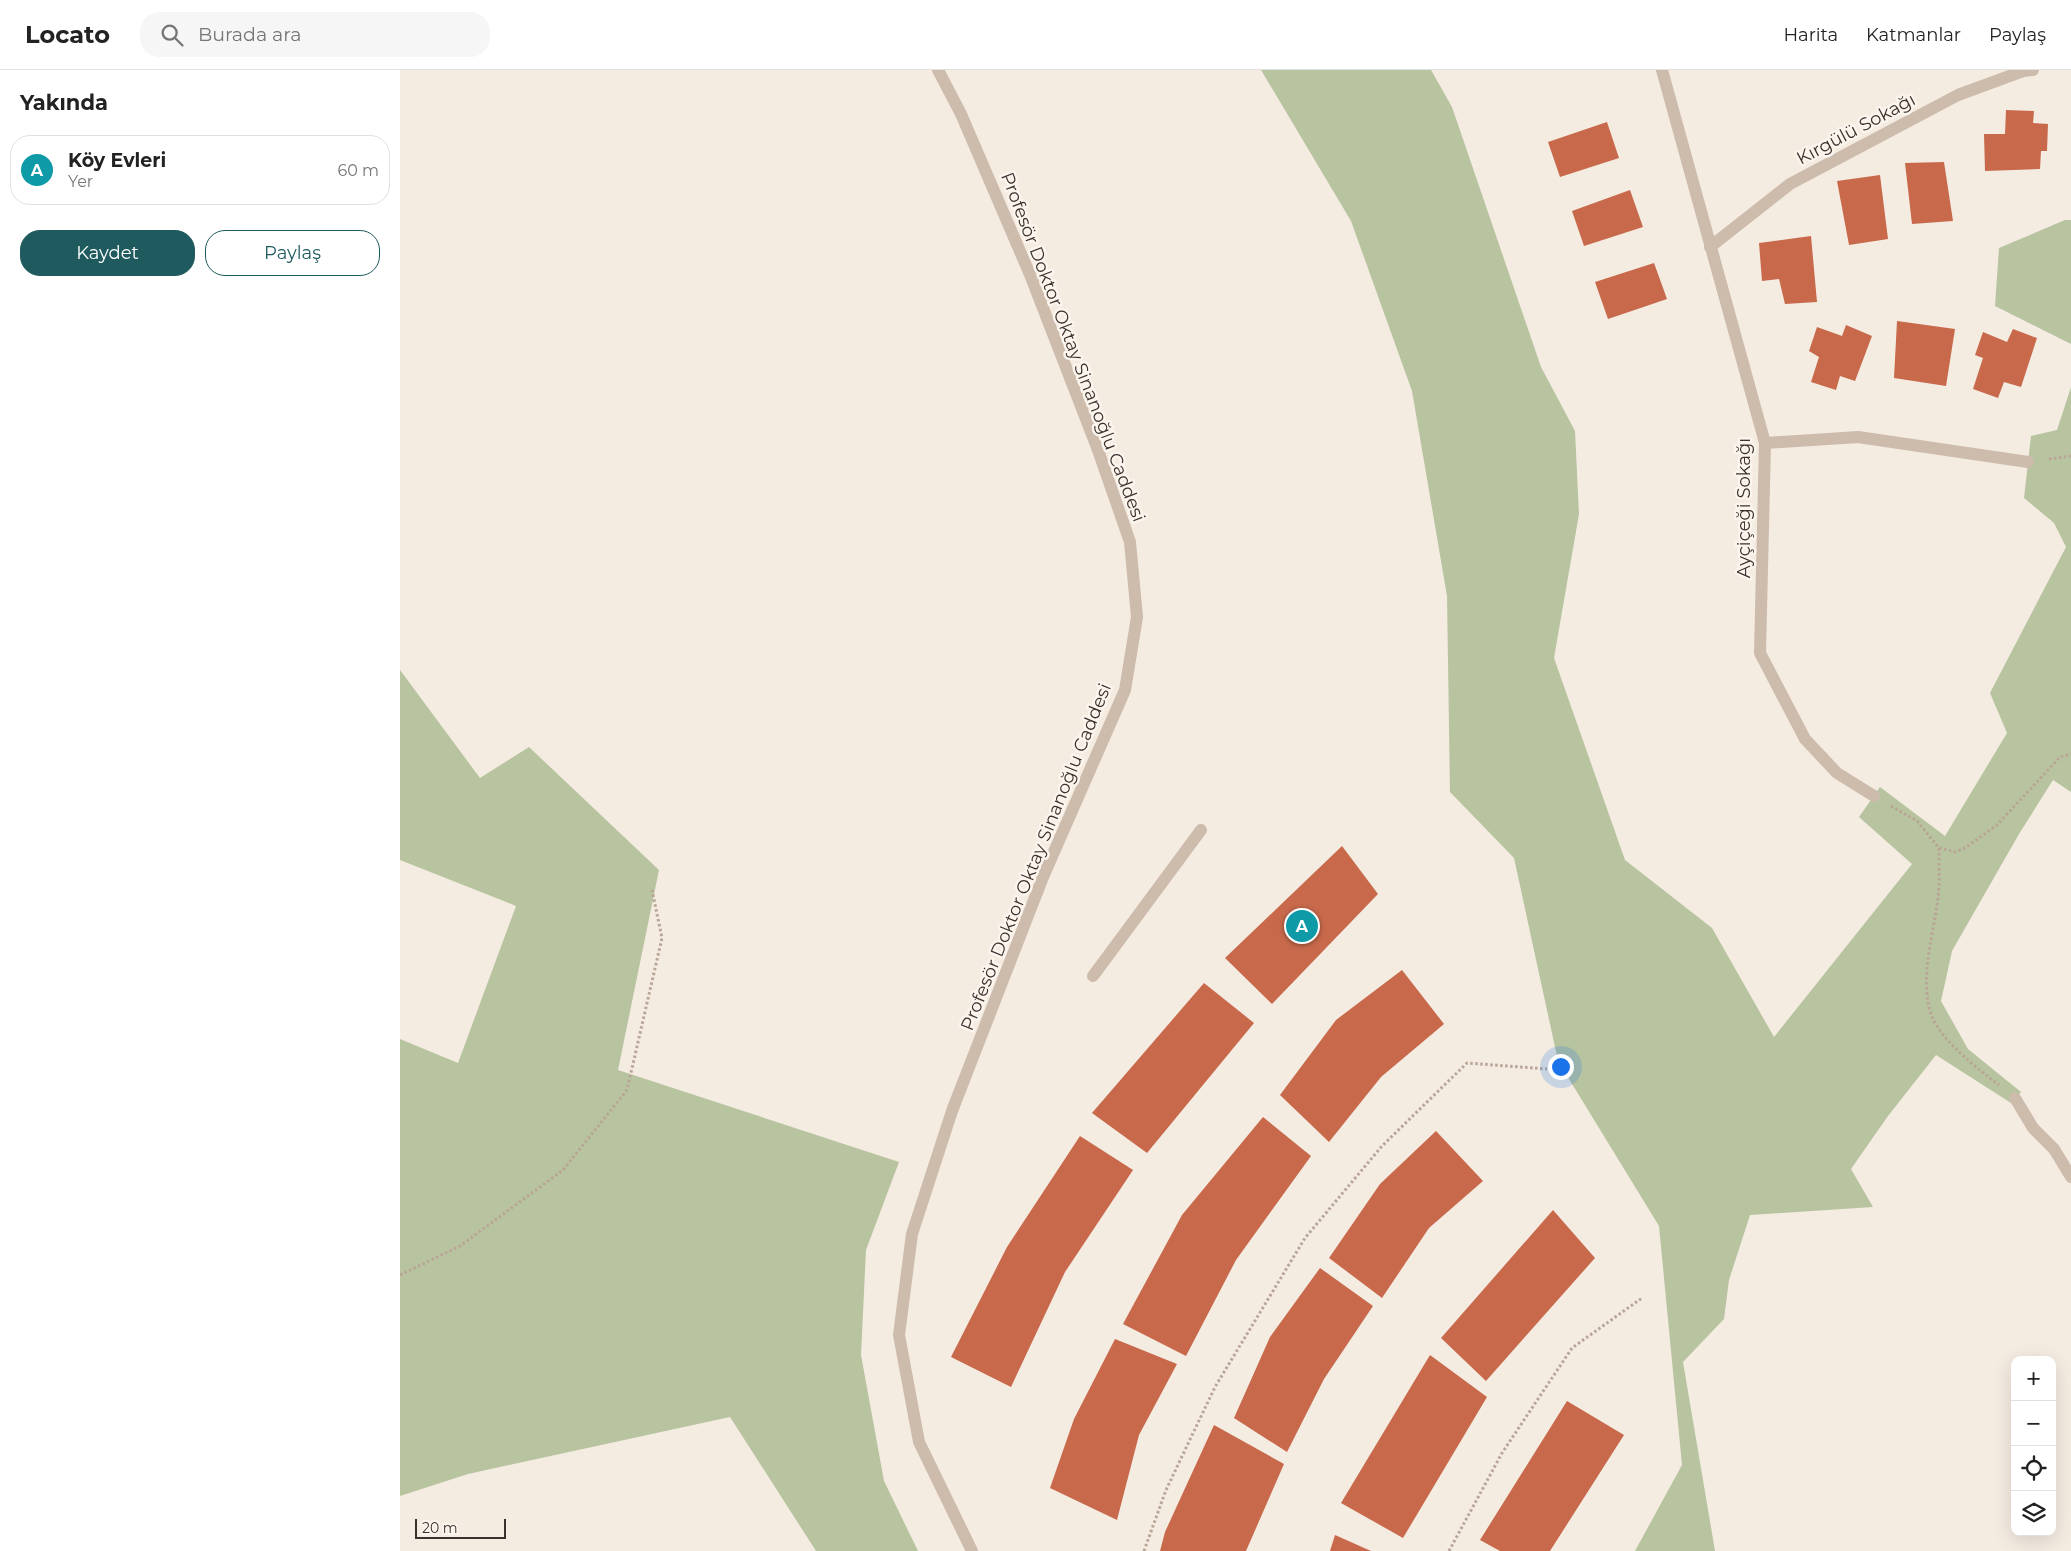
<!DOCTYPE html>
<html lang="tr">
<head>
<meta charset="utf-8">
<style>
	body { margin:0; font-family:Montserrat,sans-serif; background:#f6f6f6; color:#222 }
	.controls { position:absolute; right:15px; bottom:15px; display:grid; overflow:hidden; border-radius:10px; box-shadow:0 5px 20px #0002 }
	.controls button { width:45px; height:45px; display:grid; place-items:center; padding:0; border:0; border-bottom:1px solid #e0e0e0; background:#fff; color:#222; font:25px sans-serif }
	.scale { position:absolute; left:15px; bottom:12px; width:91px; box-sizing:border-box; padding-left:5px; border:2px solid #3b302b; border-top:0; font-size:14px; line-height:18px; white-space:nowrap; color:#3b302b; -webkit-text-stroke:4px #fbf5ee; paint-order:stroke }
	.you { position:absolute; left:1160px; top:996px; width:18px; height:18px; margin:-12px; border:4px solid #fff; border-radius:50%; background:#1a73e8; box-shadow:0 0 0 8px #1a73e833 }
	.badge { display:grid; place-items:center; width:32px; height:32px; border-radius:50%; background:#1f5a5e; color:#fff; font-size:16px; font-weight:700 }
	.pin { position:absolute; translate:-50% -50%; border:2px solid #fff; box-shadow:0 1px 5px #0006 }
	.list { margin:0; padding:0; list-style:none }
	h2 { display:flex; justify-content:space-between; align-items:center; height:65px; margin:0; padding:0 20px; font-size:21px }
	h2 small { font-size:16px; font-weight:400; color:#767676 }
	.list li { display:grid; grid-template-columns:32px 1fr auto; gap:15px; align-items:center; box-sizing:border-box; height:70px; margin:0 10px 10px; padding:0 10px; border:1px solid #e0e0e0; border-radius:20px }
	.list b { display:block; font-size:19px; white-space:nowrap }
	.list p { margin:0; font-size:16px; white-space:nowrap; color:#767676 }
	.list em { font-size:16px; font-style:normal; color:#767676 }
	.actions { display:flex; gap:10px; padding:15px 20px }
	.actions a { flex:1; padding:11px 0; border:1px solid #1f5a5e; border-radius:20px; text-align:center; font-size:18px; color:#1f5a5e }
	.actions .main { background:#1f5a5e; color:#fff }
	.icon { flex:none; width:28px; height:28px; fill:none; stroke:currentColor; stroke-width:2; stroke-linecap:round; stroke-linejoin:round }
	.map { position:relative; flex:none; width:1671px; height:1481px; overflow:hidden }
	header { display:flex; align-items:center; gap:30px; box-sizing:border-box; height:70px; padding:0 25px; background:#fff; border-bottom:1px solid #e0e0e0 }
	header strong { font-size:24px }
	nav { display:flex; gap:28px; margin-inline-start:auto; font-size:18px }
	.search { width:350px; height:45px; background:#f6f6f6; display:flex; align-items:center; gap:12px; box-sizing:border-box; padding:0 18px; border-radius:20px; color:#767676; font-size:19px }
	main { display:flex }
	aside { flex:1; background:#fff }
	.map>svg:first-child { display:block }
	.green { fill:#b8c4a0 }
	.building { fill:#c8694b }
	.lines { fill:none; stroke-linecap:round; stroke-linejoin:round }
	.path { stroke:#b9a596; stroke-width:3; stroke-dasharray:2.5 2.5; stroke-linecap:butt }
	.minor { stroke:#cdbbac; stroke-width:12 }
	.labels { text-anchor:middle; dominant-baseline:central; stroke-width:5; stroke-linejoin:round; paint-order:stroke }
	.street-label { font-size:18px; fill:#3b302b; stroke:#fbf5ee }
</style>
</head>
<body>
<header>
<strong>Locato</strong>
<div class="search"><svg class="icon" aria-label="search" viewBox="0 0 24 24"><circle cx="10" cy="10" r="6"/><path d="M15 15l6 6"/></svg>Burada ara</div>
<nav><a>Harita</a><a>Katmanlar</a><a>Paylaş</a></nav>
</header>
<main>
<aside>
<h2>Yakında<small></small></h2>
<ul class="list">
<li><span class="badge" style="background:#0f9aa8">A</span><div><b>Köy Evleri</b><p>Yer</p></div><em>60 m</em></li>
</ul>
<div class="actions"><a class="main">Kaydet</a><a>Paylaş</a></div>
</aside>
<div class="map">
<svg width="1671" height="1481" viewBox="0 0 1671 1481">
	<rect width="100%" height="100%" fill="#f4ebe1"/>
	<!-- green -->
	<path class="green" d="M861,0H1031L1052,37L1141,297L1175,361L1179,444L1154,588L1225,790L1312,858L1374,967L1512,794L1459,747L1480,717L1545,766L1607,663L1590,623L1666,477L1654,453L1624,428L1631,366L1657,360L1671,317V722L1653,710L1619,764L1552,881L1541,931L1568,979L1621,1022L1611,1033L1536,985L1488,1046L1451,1099L1473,1137L1350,1145L1329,1210L1324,1249L1283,1292L1315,1481H1235L1282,1395L1259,1156L1158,991L1114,788L1050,722L1047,526L1012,321L951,151Z
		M1665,150H1671V274L1595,236L1599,178Z
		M0,600L80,708L129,677L259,800L218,1000L499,1092L466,1180L461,1285L484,1411L518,1481H416L330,1347L68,1404L0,1426V969L58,993L116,836L0,790Z"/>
	<!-- building -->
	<path class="building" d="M1606,40L1634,41L1633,53L1648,54L1647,81H1641L1640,99L1585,101L1584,64H1605Z
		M1207,52L1219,88L1160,107L1148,72Z
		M1544,92L1553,151L1512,154L1505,93Z
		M1480,105L1488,169L1449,175L1437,111Z
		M1230,120L1243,157L1184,176L1172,141Z
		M1411,166L1417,232L1385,234L1379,209L1362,211L1359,173Z
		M1254,193L1267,229L1208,249L1195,212Z
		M1497,251L1555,259L1546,316L1494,308Z
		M1446,255L1472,266L1455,311L1440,306L1436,320L1411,312L1419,287L1409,281L1417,257L1442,266Z
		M1613,259L1637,268L1621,317L1604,312L1598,328L1573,319L1583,288L1575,285L1583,262L1607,272Z
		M942,776L978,824L872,934L825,888Z
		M1002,900L1044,954L981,1007L929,1072L880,1025L936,950Z
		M804,913L854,953L747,1083L692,1043Z
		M863,1047L911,1086L836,1190L786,1286L723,1254L782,1145Z
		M1036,1061L1083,1111L1029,1158L982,1228L929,1188L980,1114Z
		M680,1066L733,1100L665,1202L611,1317L551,1287L607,1177Z
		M1153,1140L1195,1188L1086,1311L1041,1268Z
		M920,1198L973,1236L924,1309L887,1382L834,1348L870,1267Z
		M715,1269L777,1294L739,1365L717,1450L650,1418L674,1349Z
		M1030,1285L1087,1327L1003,1468L941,1433Z
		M1167,1331L1224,1365L1150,1481H1100L1080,1470Z
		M814,1355L884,1394L846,1481H760L765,1462Z
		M935,1465L971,1481H930Z"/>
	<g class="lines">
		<!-- path -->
		<path class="path" d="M1649,389L1671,386
			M1491,736L1517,751L1539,778L1555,782L1565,778L1597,755L1660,687L1671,684
			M1539,778C1539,794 1540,811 1538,827C1534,865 1519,907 1531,944C1539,969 1579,1000 1599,1015
			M0,1205L60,1176L163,1100L227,1020L262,868L252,820
			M744,1481L766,1420L815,1317L905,1168L982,1076L1067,993L1147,999
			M1049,1481L1102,1383L1172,1278L1242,1228"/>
		<!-- minor -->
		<path class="minor" d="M538,0L561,44L631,207L698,380L730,472L737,547L725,620L643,807L552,1041L512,1164L499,1265L519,1372L572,1481
			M1262,0L1365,373L1360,583L1405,669L1437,703L1474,726
			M1310,177L1390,114L1558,25L1623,1L1633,0
			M1365,373L1458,367L1628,392
			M693,906L801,760
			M1615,1028L1633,1058L1654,1079L1671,1107"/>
	</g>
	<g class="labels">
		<!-- street labels -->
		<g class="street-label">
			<text transform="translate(1456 59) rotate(-28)">Kırgülü Sokağı</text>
			<text transform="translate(673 277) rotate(69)">Profesör Doktor Oktay Sinanoğlu Caddesi</text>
			<text transform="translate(1344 438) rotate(-90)">Ayçiçeği Sokağı</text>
			<text transform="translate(636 787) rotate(-68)">Profesör Doktor Oktay Sinanoğlu Caddesi</text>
		</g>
	</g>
</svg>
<div class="controls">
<button>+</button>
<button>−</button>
<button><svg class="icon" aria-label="locate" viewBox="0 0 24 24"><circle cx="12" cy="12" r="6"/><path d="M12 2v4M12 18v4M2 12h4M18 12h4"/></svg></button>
<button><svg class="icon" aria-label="layers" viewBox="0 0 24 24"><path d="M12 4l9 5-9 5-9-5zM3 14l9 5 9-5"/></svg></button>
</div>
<div class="scale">20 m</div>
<div class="you"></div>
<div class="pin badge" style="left:902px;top:856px;background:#0f9aa8">A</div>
</div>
</main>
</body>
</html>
